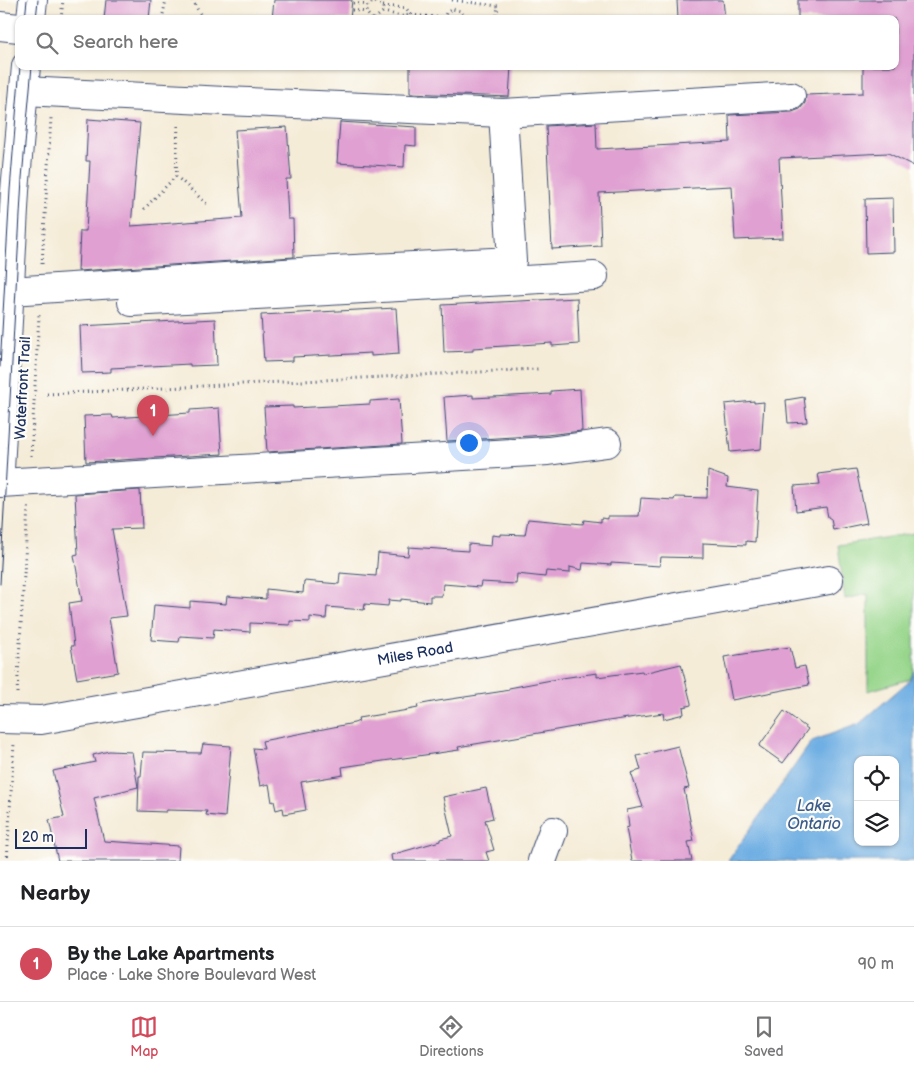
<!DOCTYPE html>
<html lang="en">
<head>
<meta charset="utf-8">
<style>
	body { margin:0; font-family:"Balsamiq Sans",sans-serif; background:#f2f2f2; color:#202124 }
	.controls { position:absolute; right:15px; bottom:15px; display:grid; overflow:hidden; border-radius:10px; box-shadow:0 1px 4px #0004 }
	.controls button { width:45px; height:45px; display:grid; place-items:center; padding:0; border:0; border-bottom:1px solid #e0e0e0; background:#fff; color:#202124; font:25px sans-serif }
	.scale { position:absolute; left:15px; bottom:12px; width:72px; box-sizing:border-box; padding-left:5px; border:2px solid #1b2f5e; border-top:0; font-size:14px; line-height:18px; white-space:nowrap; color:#1b2f5e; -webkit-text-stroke:4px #fdfcf7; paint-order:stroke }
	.you { position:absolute; left:468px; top:442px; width:18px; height:18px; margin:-12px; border:4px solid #fff; border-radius:50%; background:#1a73e8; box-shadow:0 0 0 8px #1a73e833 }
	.badge { display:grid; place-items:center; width:32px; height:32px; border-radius:50%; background:#d1495b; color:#fff; font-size:16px; font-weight:700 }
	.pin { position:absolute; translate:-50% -41px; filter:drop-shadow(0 1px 2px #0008) }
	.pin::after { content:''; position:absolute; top:26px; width:18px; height:15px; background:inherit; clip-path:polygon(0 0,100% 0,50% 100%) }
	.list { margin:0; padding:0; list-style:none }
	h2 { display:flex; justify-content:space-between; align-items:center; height:65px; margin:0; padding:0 20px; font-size:21px }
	h2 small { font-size:16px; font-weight:400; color:#757577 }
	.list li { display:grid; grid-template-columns:32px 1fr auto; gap:15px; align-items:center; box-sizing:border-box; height:75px; padding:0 20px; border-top:1px solid #e0e0e0 }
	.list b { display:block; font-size:19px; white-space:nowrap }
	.list p { margin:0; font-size:16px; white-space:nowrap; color:#757577 }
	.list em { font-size:16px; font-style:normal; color:#757577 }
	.icon { flex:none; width:28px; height:28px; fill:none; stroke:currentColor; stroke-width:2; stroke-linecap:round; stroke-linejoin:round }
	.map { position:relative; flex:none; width:914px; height:861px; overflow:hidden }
	.search { position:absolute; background:#fff; box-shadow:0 1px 4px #0004; left:15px; right:15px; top:15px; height:55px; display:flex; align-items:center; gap:12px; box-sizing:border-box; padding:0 18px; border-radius:10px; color:#757577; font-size:19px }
	.sheet { height:140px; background:#fff }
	nav { display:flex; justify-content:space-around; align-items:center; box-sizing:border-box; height:70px; border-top:1px solid #e0e0e0; background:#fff; font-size:14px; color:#757577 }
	nav a { display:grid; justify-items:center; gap:2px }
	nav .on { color:#d1495b }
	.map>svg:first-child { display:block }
	.green { fill:#98d68c; stroke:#5a8275 }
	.water { fill:#70afe3; stroke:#466fa0; fill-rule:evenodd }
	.building { fill:#e0a1d2 }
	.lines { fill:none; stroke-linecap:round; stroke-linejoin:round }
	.minor-casing { stroke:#3c4b70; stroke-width:30 }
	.major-casing { stroke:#3c4b70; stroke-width:30 }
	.path { stroke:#3c4b70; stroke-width:3; stroke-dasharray:1 4; stroke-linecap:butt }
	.minor { stroke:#fff; stroke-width:28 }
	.major { stroke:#fff; stroke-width:28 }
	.tram { stroke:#1b2f5e; stroke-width:1 }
	.labels { text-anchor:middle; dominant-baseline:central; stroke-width:4.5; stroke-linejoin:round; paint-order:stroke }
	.street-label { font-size:15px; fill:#1b2f5e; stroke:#fdfcf7 }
	.water-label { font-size:16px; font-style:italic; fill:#395c8d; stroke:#fdfcf7 }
</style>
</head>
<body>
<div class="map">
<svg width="914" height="861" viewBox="0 0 914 861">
	<rect width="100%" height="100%" fill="#fdfcf7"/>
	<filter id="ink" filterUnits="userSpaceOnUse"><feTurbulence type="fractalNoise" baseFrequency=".02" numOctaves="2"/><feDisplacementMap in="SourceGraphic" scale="10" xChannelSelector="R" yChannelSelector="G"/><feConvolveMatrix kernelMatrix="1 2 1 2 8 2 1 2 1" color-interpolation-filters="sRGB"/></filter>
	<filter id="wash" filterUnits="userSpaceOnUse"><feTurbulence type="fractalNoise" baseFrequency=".0096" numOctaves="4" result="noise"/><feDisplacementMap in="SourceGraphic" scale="20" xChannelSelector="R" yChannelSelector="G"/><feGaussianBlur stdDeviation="1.12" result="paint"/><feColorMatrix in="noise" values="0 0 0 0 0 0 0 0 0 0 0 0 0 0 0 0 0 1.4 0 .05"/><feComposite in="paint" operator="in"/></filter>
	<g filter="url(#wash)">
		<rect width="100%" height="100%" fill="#f5ecd8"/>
		<!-- green -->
		<path class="green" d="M914,533V671L910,679L868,691V594L845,599L838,545Z"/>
		<!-- water -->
		<path class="water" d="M914,671V861H728L812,741L859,724L910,680ZM858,760H895V842H858Z"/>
		<g id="blocks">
			<!-- building -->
			<path class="building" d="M106,0H151L149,19H104Z
				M274,0H352L350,19H272Z
				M677,0H723L725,19H678Z
				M798,0H914V166L888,153L779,158L783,238L735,240L732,186L599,193L601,246L552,249L546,126L596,123L597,149L730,142L729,115L792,112L800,109L805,103L806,95L863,93V66H895V19H798Z
				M410,66H511L509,97L410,93Z
				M88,119L140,123L131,226L242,218L235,130L287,127L291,179H286L288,219H293L294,257L78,271L80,231H86L90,161H86Z
				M340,122L416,127V146L405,145L404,167L337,163Z
				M893,198L894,252L866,253L865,199Z
				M577,298L579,344L552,346V343L473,348V351L444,352L442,305Z
				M396,308L399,354L371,356V353L293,357V361L264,362L261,315Z
				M215,319L217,365L190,366V364L111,368V372L82,373L80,326Z
				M580,389L582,431L546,435L447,441L444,397L473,395V398L551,394V391Z
				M804,397L807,422L788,423L786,400Z
				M399,399L402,444L267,452L264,407L293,406V408L370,404V401Z
				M754,401V403L764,402L761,449L730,452L725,404Z
				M219,408L222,454L86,462L84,416L112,415L113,418L190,413V410Z
				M856,469L867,523L833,530L831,519L828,517L826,507L796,511L794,486L820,484L818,474Z
				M708,471L728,478L727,487L758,491L755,542L746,541V545L703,543V558L661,557L660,566L611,563V565L583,563L582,570L570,567V573L546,571L545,577L517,574L516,584L481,582L480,587L443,584L442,596H430V602L401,599V601L389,600L388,606L365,604L364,610L327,607L326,619L310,617V622L290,621V625L250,623V632L214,629L213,638L180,636L179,642L151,640L154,605L190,608V601L226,604L227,596L266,599V589L303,593L304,581L339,584L340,573L376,576L378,553L408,556L409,547L468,551V544L491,546L492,535L500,536V534L525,535L528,519L583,524L584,520L601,522V518L608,519V516H639L641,498L674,500L675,497L707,498Z
				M140,490L142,528L112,529L127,616L109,618L118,672L77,679L71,646H74L69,603L82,601L74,555L78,554L75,494Z
				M790,647L795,668L805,666L809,685L732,700L724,657Z
				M681,664L691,703V705L683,707L684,714L664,719L663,713L608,721L458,747L459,750L342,767L343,775L301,782L306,810L284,814L283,808L276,810L274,801L272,802L269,784L260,786L253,748L264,749L262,741L354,723L359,721L358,718L402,711L418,708L417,705L438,701L498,692L509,690V688L562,678L597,673V677L642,671L643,673Z
				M784,711L808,729L783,763L759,746Z
				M203,744L231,746L225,817L206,815L207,811L167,810L166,812L138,811L139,776H141L143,752L201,753Z
				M678,746L689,788L684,789L694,841L688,842L692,861H632L626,828L629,827L627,810L643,807L631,773L641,770L637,756Z
				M109,751L132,752L138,787L94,798L104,841L179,846L178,861H58L49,820L64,817L53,771L95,762L93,755Z
				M486,788L493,818L485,820L494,850L486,852L489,861H392L391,855L440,841V839L452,836L443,797Z"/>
		</g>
	</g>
	<g filter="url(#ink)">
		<use href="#blocks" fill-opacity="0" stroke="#3c4b70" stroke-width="1"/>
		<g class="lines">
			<!-- minor casing -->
			<g class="minor-casing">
				<g id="minor">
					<path d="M0,26L19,28"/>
					<path d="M503,113L791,96"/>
					<path d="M10,291L315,271L512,261L503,113L225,101L24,91"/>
					<path d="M132,302L594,276"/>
					<path d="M0,483L548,451L607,443"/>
					<path id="s1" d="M0,719L41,720L829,580"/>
					<path d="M542,861L553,831"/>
				</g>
			</g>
			<!-- major casing -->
			<g class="major-casing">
				<path id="major" d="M31,19L33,0
					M0,470L15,191L26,66"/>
			</g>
			<!-- path -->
			<path class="path" d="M192,0L203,19
				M452,0L498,6L496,19
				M353,3L368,5
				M383,6L406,8L411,15L402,16L383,12
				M352,10L366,12
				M411,15L444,18
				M61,19L63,0
				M162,19L166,0
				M372,19L366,12L368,5L375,1
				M374,19L383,12V6L375,2
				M444,19L446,13L452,9L461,11L465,19
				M176,176L209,206
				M144,209L176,176L178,124
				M42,264L51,118
				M47,394L538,369
				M31,456L39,315
				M17,693L28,507
				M7,861L14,744"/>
			<!-- minor -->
			<use href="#minor" class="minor"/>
			<!-- major -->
			<use href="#major" class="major"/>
			<!-- tram -->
			<path class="tram" d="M25,19L27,0
				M36,19L38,0
				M0,367L10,190L20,66
				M0,584L22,178L32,66"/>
		</g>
	</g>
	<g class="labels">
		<!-- street labels -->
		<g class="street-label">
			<text transform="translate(23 388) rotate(-87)">Waterfront Trail</text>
			<text stroke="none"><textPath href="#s1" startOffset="421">Miles Road</textPath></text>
		</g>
		<!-- water labels -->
		<g class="water-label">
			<text x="814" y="806">Lake<tspan x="814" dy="18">Ontario</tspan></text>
		</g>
	</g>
</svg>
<div class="controls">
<button><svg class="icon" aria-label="locate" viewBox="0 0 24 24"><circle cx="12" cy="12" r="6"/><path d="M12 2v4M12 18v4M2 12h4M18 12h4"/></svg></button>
<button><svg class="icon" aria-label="layers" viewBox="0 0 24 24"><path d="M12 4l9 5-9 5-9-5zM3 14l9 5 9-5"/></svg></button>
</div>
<div class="scale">20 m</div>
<div class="you"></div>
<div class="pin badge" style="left:153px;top:436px">1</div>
<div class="search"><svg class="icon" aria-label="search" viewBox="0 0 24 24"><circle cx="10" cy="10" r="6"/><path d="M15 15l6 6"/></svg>Search here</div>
</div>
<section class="sheet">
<h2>Nearby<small></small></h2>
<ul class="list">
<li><span class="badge">1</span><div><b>By the Lake Apartments</b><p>Place · Lake Shore Boulevard West</p></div><em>90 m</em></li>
</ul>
</section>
<nav>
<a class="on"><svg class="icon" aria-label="map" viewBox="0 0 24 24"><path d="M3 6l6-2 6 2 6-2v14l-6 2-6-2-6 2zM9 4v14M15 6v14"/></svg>Map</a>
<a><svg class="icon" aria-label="directions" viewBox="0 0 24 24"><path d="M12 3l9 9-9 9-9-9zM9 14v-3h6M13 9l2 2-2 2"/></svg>Directions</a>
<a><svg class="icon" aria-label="saved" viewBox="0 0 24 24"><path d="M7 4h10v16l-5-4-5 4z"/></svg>Saved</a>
</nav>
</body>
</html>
